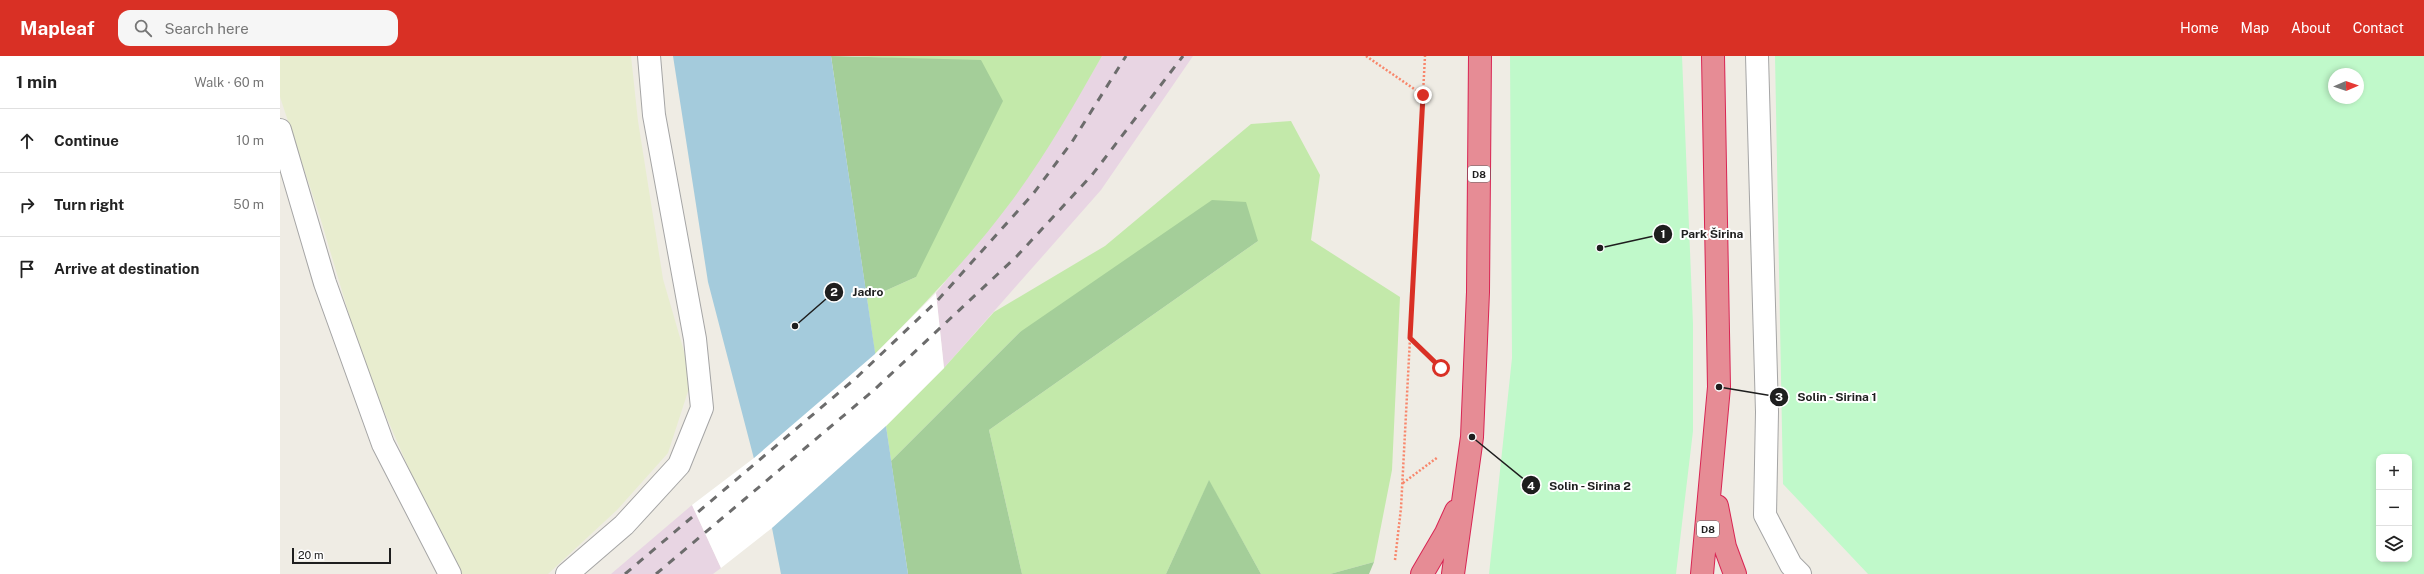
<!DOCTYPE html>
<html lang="en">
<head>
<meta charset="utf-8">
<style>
	body { margin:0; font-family:"Public Sans",sans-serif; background:#f6f6f6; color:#222 }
	.controls { position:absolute; right:12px; bottom:12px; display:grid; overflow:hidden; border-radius:8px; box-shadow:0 2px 6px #0003 }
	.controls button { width:36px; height:36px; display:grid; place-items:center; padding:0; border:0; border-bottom:1px solid #e0e0e0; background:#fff; color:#222; font:20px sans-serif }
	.compass { position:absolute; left:2048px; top:12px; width:36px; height:36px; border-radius:50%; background:#fff; box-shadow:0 2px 6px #0003; rotate:88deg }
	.scale { position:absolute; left:12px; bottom:10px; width:99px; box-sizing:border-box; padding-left:4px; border:2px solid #1e1e1e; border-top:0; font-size:11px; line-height:14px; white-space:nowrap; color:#1e1e1e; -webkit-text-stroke:3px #fff; paint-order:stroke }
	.stop { position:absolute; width:12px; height:12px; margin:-9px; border:3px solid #d93025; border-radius:50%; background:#fff }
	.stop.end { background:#d93025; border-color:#fff; box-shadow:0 1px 4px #0008 }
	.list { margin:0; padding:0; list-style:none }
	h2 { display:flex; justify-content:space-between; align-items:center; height:52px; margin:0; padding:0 16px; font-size:17px }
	h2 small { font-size:13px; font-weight:400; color:#767676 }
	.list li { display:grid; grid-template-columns:26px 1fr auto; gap:12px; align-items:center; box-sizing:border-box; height:64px; padding:0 16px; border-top:1px solid #e0e0e0 }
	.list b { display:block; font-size:15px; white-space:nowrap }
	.list em { font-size:13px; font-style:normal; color:#767676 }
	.icon { flex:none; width:22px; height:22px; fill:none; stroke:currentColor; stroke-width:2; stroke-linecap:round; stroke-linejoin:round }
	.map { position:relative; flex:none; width:2144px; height:518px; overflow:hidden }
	header { display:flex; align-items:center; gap:24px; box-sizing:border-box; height:56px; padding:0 20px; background:#d93025; color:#fff }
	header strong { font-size:19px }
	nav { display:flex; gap:22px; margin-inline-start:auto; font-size:14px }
	.search { width:280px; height:36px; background:#f6f6f6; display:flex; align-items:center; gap:10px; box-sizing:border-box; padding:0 14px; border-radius:12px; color:#767676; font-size:15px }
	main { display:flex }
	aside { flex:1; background:#fff }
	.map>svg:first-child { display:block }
	.industrial { fill:#e8d5e3 }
	.farmland { fill:#e8edcf }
	.grass { fill:#c3e9aa }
	.forest { fill:#a4ce99 }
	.park { fill:#c0f9ca; fill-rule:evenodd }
	.water { fill:#a4cbdc }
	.pier { fill:#fff }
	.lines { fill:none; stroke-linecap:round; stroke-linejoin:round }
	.minor-casing { stroke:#a5a5a5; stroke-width:24 }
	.highway-casing { stroke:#d82553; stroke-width:24 }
	.path { stroke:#f8866b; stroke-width:2.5; stroke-dasharray:2 2; stroke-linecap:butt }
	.minor { stroke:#fff; stroke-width:22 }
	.highway { stroke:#e68c95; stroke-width:22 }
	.rail { stroke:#6c6c6c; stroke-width:3; stroke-dasharray:8 8; stroke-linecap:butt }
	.route { stroke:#d93025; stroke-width:5 }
	.labels { text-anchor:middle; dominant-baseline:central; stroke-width:4; stroke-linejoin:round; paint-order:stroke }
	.shield { fill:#fff; stroke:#626262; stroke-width:1 }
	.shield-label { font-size:10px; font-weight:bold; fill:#1e1e1e }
	.leader { fill:none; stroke:#1e1e1e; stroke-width:1.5 }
	.callout-dot { fill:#1e1e1e; stroke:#fff; stroke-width:1.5 }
	.mark-label { font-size:12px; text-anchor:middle; font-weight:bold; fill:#fff }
	.callout-label { font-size:12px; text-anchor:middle; font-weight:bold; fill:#1e1e1e; stroke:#fff; stroke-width:4; stroke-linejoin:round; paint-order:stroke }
</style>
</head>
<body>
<header>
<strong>Mapleaf</strong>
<div class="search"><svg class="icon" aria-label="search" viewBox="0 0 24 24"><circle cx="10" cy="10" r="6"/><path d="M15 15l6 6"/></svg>Search here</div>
<nav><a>Home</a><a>Map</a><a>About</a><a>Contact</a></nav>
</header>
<main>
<aside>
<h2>1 min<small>Walk · 60 m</small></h2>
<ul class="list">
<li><svg class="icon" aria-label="ahead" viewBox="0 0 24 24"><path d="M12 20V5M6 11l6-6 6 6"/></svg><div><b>Continue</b></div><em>10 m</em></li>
<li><svg class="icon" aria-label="right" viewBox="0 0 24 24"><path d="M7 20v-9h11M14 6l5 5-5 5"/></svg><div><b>Turn right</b></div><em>50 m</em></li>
<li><svg class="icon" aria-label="arrive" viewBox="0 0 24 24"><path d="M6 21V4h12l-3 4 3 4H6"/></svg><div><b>Arrive at destination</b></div></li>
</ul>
</aside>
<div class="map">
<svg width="2144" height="518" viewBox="0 0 2144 518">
	<rect width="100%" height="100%" fill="#efece4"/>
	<!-- industrial -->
	<path class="industrial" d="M822,0H913L821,134L664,312L656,237L727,150L789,56Z
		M412,449L441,512L433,518H331Z"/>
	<!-- farmland -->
	<path class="farmland" d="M0,0H351L358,65L383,223L412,323L388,397L337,454L268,518H179L151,464L84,309L40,161L0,41Z"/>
	<!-- grass -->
	<path class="grass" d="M572,0H822C793,51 763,104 727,151C687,204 642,251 595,298L587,243L636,221L631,3Z
		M1011,65L1040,119L1031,184L1120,241L1112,414L1094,506L1050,518H981L929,425L886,518H742L709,374L978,185L740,276L611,405L606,370L664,312L714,256L825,190L971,68Z"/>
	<!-- forest -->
	<path class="forest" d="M551,0L701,4L723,45L636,221L587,243Z
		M932,144L966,146L978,185L709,374L742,518H628L611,405L740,276Z
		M929,424L981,518H886Z
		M1094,506L1089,518H1050Z"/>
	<!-- park -->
	<path class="park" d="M1230,0H1402L1413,268V375L1396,518H1209L1232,302Z
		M1495,0H2144V518H1588L1503,428ZM2054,18H2078V42H2054ZM2099,401H2129V503H2099Z"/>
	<!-- water -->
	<path class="water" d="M393,0H551L628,518H501L492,472L428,226Z"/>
	<!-- pier -->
	<path class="pier" d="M656,237L664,312L606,370L492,472L441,512L412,449L474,402L595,298Z"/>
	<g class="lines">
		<!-- minor casing -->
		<g class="minor-casing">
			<path id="minor" d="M1477,0L1487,356L1485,459L1511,509L1520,518
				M0,74L45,227L103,388L170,518
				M287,518L344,469L399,409L422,352L415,283L374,59L369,0"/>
		</g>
		<!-- highway casing -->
		<g class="highway-casing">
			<path id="highway" d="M1437,450L1445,491L1455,518
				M1142,518L1166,477L1176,455
				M1173,518L1192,381L1198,236L1200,0
				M1422,518L1439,331L1433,0"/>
		</g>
		<!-- path -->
		<path class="path" d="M1086,0L1143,39
			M1130,282L1161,312
			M1123,427L1158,401
			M1115,504L1121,452L1145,0"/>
		<!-- minor -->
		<use href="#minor" class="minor"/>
		<!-- highway -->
		<use href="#highway" class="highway"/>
		<!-- rail -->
		<path class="rail" d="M345,518L576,322L657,245L753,138L792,86L846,0
			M376,518L594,334L737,200L812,119L903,0"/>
	</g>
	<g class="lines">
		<!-- route -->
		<path class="route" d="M1143,39L1130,282L1161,312"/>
	</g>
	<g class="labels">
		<!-- shield labels -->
		<g class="shield">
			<rect x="1188" y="110" width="22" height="16" rx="3"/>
			<rect x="1417" y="465" width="22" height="16" rx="3"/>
		</g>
		<g class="shield-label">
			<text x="1199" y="118">D8</text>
			<text x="1428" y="473">D8</text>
		</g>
	</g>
	<!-- callouts -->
	<path class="leader" d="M1320 192L1383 178M515 270L554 236M1439 331L1499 341M1192 381L1251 429"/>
	<g class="callout-dot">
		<circle cx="1320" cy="192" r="4"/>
		<circle cx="515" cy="270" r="4"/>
		<circle cx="1439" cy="331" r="4"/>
		<circle cx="1192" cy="381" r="4"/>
		<circle cx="1383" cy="178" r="10"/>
		<circle cx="554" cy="236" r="10"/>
		<circle cx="1499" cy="341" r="10"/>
		<circle cx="1251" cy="429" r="10"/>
	</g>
	<g class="mark-label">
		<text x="1383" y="182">1</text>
		<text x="554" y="240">2</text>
		<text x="1499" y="345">3</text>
		<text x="1251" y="434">4</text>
	</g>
	<g class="callout-label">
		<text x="1432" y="182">Park Širina</text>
		<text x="588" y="240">Jadro</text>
		<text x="1557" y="345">Solin - Sirina 1</text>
		<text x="1310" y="434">Solin - Sirina 2</text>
	</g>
</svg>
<div class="controls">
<button>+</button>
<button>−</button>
<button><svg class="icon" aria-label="layers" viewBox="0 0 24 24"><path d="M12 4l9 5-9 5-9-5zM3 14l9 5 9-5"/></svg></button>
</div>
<svg class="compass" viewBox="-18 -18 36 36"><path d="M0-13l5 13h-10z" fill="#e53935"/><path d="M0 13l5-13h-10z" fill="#767676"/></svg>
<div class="scale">20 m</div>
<div class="stop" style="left:1161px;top:312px"></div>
<div class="stop end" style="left:1143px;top:39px"></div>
</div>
</main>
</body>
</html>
